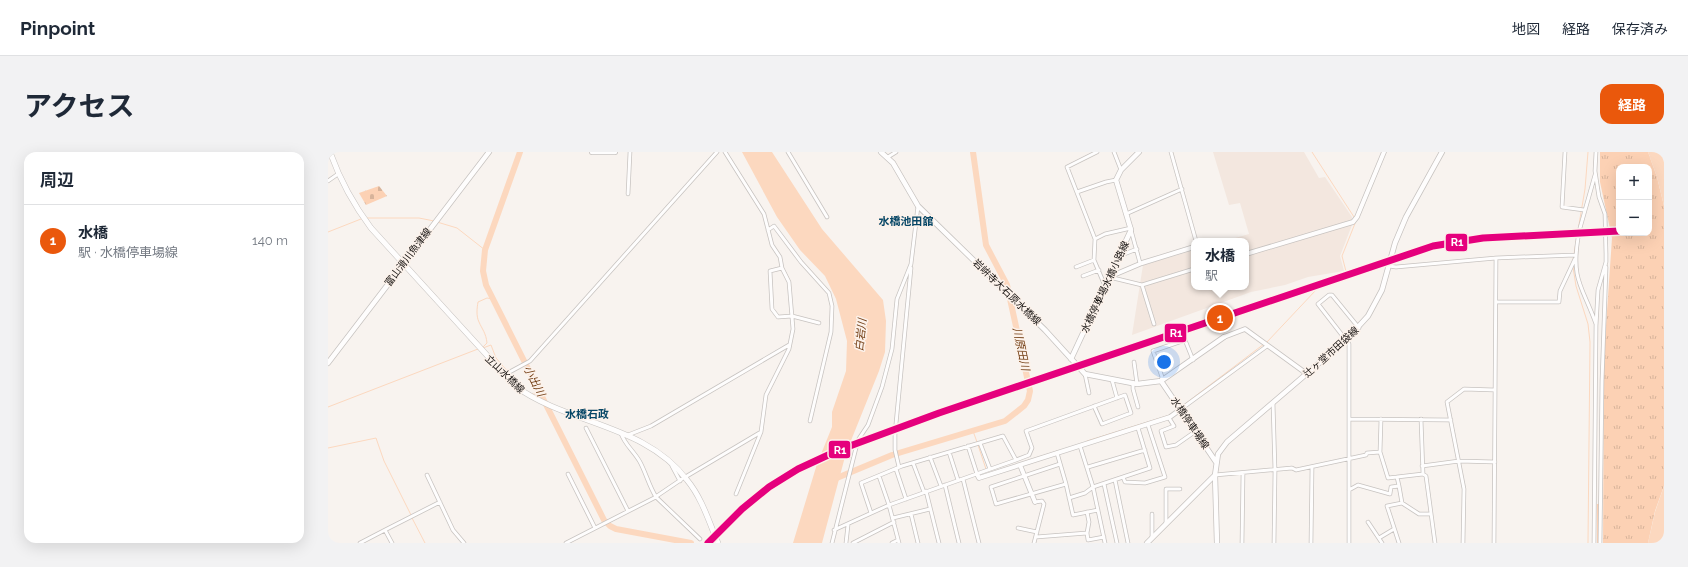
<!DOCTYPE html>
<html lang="ja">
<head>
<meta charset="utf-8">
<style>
	body { margin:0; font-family:Raleway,"Noto Sans JP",sans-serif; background:#f2f2f3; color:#1f2937 }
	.controls { position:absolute; right:12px; top:12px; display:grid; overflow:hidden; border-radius:8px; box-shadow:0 4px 16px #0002 }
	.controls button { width:36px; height:36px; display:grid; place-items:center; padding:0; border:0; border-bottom:1px solid #e0e1e3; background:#fff; color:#1f2937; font:20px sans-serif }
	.you { position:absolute; left:836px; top:210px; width:14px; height:14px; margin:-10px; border:3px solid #fff; border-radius:50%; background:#1a73e8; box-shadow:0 0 0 6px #1a73e833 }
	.badge { display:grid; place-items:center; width:26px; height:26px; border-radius:50%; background:#ea580c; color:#fff; font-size:13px; font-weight:700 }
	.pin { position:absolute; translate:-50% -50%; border:2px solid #fff; box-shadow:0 1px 4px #0006 }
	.popup { position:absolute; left:863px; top:86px; width:58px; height:52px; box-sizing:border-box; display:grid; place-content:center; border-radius:8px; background:#fff; filter:drop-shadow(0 1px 3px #0005); font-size:13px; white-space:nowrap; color:#747a83 }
	.popup b { font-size:15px; color:#1f2937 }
	.popup::after { content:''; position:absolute; left:50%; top:100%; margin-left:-8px; border:8px solid transparent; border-top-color:#fff }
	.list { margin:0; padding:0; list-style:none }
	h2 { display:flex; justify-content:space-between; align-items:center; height:52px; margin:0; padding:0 16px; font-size:17px }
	h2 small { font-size:13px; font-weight:400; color:#747a83 }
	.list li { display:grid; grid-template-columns:26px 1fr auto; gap:12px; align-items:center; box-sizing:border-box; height:72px; padding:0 16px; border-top:1px solid #e0e1e3 }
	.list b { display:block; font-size:15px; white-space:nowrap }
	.list p { margin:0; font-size:13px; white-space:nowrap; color:#747a83 }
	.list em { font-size:13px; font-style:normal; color:#747a83 }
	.map { position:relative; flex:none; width:1336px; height:391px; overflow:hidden; border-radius:12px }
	header { display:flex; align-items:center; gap:24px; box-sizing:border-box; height:56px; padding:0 20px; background:#fff; border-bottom:1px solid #e0e1e3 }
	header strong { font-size:19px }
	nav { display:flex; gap:22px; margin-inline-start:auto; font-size:14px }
	.intro { display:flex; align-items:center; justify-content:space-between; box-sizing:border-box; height:96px; padding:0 24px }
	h1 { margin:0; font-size:28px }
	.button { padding:10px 18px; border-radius:12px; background:#ea580c; color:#fff; font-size:14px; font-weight:700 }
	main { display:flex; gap:24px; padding:0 24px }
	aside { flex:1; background:#fff; border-radius:12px; box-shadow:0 4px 16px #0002 }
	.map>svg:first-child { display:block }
	.built { fill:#f3e7df }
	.grass { fill:url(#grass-tufts); fill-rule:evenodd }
	.cemetery { fill:url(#cemetery-stones) }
	.water { fill:#fcd8bf }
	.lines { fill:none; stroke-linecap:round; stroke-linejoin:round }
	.stream { stroke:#fcd8bf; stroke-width:1 }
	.river { stroke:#fcd8bf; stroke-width:6 }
	.minor-tunnel { stroke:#d6d2ce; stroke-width:3; stroke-dasharray:3 1.5; stroke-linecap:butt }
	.minor-casing { stroke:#c7c3c0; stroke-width:4.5 }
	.tertiary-casing { stroke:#c7c3c0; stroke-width:5.5 }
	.secondary-casing { stroke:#c7c3c0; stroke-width:6 }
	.primary-casing { stroke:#c7c3c0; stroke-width:6 }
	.minor { stroke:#fefdfd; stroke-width:3 }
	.tertiary { stroke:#fefdfd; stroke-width:4 }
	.secondary { stroke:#fefdfd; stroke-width:4.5 }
	.primary { stroke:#fefdfd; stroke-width:5 }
	.rail-1-casing { stroke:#fcf2eb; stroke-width:10 }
	.rail-1 { stroke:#e5007d; stroke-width:7 }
	.labels { text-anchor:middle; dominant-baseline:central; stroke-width:3; stroke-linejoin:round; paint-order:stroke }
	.street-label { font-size:10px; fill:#181412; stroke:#fcf2eb }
	.neighbourhood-label { font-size:11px; font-weight:bold; fill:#064666; stroke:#fcf2eb }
	.water-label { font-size:11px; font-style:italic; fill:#764219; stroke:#fcf2eb }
	.line-badge { stroke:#fcf2eb; stroke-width:1.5 }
	.badge-label { font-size:11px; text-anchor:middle; font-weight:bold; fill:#fff }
</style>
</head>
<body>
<header>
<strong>Pinpoint</strong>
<nav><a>地図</a><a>経路</a><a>保存済み</a></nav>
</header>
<div class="intro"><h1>アクセス</h1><a class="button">経路</a></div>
<main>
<aside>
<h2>周辺<small></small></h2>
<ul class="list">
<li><span class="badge">1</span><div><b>水橋</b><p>駅 · 水橋停車場線</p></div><em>140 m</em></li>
</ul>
</aside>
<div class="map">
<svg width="1336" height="391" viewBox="0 0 1336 391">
	<defs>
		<pattern id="grass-tufts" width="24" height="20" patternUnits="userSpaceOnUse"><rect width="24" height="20" fill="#fcd1b4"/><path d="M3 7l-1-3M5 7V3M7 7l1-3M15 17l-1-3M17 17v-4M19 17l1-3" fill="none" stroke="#d7b39a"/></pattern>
		<pattern id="cemetery-stones" width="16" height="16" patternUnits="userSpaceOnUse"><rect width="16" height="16" fill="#fcd1b4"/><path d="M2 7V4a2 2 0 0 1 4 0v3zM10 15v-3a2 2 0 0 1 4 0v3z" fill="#d7b39a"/></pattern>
	</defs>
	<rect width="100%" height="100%" fill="#f8f3ef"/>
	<!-- built -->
	<path class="built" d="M885,0H976L991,26L997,25L1024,65V73L1012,104L1016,119L980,125L957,133L923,140L804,183L815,113L866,98V135H918V89H897L921,82L912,51L901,53Z"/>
	<!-- grass -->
	<path class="grass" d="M1272,0H1320L1329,25L1336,54V334L1327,359L1320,391H1275L1276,203L1284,86L1272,30ZM1291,15H1321V81H1291Z
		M1269,352H1271V391H1269Z"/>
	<!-- cemetery -->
	<path class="cemetery" d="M51,34L59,44L38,53L31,41Z"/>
	<!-- water -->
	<path class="water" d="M414,0H444L494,77L555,148L558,169L557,200L551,219L518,301L494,391H465L489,312L504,275V260L518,219L519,189L508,147L497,124L472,98L449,65Z
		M1320,0H1336V54L1329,25Z
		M1336,334V391H1320L1327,360Z"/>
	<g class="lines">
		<!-- stream -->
		<path class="stream" d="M984,0L1026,65
			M38,66H91L106,69
			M109,70L129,76L157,98
			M0,80L33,67
			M1245,108L1257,37L1260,0
			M1245,115L1248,134L1260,172L1262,190L1260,391
			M939,190L988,138L1020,127L1014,104L1028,69
			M155,195L159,191C158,181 154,177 151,170C148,164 149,156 150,150L159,146L165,147
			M155,196L163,193L168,206L193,235
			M204,242H213
			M0,255L150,197
			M853,255L936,192
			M645,279L649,290
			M759,289L842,263
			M650,293L658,317
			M0,296L48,286L56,309L83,363
			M698,309L733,298
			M84,366L97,391"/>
		<!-- river -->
		<path class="river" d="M192,0L157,98L155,119L158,133L276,368L282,374L288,377L363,391
			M504,328L564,303L677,269L696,254L700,248L702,239L679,133L658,93L645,0"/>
		<!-- minor-tunnel -->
		<path class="minor-tunnel" d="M1250,86L1252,76"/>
		<!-- minor casing -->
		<g class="minor-casing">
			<path id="minor" d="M460,0L499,65
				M769,0L739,15L767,87L766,108L777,134
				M786,0L793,18
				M843,0L868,89
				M1237,0L1234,55L1256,58
				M560,5L568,0
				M0,29L10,22
				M749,40L778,30L788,28
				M300,42L302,0
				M798,62L854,37
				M1252,76L1267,23
				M440,78L446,74L473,110L501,141L504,154L503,180L482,269
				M803,78L812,111
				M1250,86C1243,129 1255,135 1268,172
				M767,87L777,82L803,76
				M791,104L809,97
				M1061,114L1068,115L1168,106L1247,103
				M748,115L766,108
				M454,116L442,119L444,157L450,165L464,164L491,171
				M755,124L771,118
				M781,125L814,133
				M1168,150H1231L1232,139L1247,107
				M826,172L814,133L866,117
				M806,210L809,232
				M757,222L761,241
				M176,223L202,209L389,0
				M784,228L789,246
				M833,229L834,225L825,199L857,188L865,208
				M805,231V237L810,255
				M945,251L947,319L946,391
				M853,257L939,194
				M841,266L846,274L833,279L838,295L848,293L868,279
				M1022,267L1123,268
				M1093,267L1095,322L1098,324L1107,391
				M258,276L300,359
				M293,281C296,292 306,299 312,310C318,321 321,334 328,345L372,387
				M300,283L323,274L461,193
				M652,291L662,317
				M640,294L649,322
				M752,294L765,335L777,391
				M621,300L630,328
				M1052,300L1053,267
				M729,301L738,332L668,352L663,335L732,312
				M602,305L613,334
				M688,308L701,303L704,296L698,279L797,243L803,261L774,272L766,254
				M585,311L596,340
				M344,314L352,329
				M1094,314L1131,309L1167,310
				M571,315L567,298V282L583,116
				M760,315L817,298
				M568,317L578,347
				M240,322L267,376
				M99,323L125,378L136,391
				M887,323L964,316L968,318L1038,303L1039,301L1052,300L1060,326L1069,325
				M359,324L433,280L438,243L461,197L465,177L461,130L454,116L452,105L444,93L436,62L397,0
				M551,324L561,353L571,391
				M795,325L797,330L817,331L837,325L820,273
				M635,327L651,391
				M787,328L800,391
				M738,332L745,363L770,358
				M776,332L789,391
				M617,333L631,391
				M1071,334L1069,325L1095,322
				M1021,338L1030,333L1062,342L1063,335L1071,334L1074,351L1091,362H1103
				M598,339L611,391
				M408,342L433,280
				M741,346L757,341L765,335L822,316L810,276
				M583,362L590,391
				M824,362V386
				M565,366L602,357
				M1040,370L1054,391
				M838,371V337H852
				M690,376L709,380
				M57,378L112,350
				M506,378L561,353L688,308L675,284L574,314L533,331L543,361
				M759,381L761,370L759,360
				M708,385L759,381L760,388L776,385
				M1051,386L1066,377
				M32,391L57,378L64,391
				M238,391L326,346L354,327
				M504,391L530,288L540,273L554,235L564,197L569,147L583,112L590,54
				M518,391L520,373
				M525,391L566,370
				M564,391L570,388
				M706,391L716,352L714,349L707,350
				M914,391L915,321
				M983,391L984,316
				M1021,391V192L990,152L1001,143H1004L1031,176
				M1071,391L1059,354L1074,351
				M1135,391L1136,337L1119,250L1136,237L1167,238
				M1166,391L1168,106
				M1266,391L1268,174L1270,138L1278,110V102L1277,62L1271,45L1267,19L1268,0
				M1272,391L1274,229L1278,115"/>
		</g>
		<!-- tertiary casing -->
		<g class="tertiary-casing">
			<path id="tertiary" d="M918,102L1025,70L1029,65L1056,0
				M781,125L814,111L866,95
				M896,185L917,177L979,222
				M692,313L707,350
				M649,322L651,326L842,265L853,257"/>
		</g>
		<!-- secondary casing -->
		<g class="secondary-casing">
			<path id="secondary" d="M264,0H287
				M553,0L565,11L590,54L717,178L757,222L809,232L833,229L896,185
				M743,207L803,78L788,28L793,18L811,0
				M0,211L161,0
				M833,229L888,310
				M819,391L887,323
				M889,391L887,323L890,302L899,290L1018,188L1040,164L1054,138L1067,91L1078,65L1114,0"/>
		</g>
		<!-- primary casing -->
		<g class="primary-casing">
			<path id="primary" d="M2,0C12,28 25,52 43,76L187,234C241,273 317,272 359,328C374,346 381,370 390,391"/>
		</g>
		<!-- minor -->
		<use href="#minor" class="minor"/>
		<!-- tertiary -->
		<use href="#tertiary" class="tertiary"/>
		<!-- secondary -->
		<use href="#secondary" class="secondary"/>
		<!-- primary -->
		<use href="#primary" class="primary"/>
		<!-- rail-1 casing -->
		<g class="rail-1-casing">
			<path id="rail-1" d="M380,391L414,357L441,335L470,317L511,298L611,261L1105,94L1155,86L1291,79"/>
		</g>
		<!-- rail-1 -->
		<use href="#rail-1" class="rail-1"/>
	</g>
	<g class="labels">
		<!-- street labels -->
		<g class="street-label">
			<text transform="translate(80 105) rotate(-53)">富山滑川魚津線</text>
			<text transform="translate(777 135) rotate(-65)">水橋停車場水橋小路線</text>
			<text transform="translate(679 140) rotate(44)">岩峅寺大石原水橋線</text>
			<text transform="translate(1003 200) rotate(-42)">辻ヶ堂市田袋線</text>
			<text transform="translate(177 222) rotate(44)">立山水橋線</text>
			<text transform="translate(862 271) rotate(56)">水橋停車場線</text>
		</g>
		<!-- neighbourhood labels -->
		<g class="neighbourhood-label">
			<text x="578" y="69">水橋池田舘</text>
			<text x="259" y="262">水橋石政</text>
		</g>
		<!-- water labels -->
		<g class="water-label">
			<text transform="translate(533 183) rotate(-84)">白岩川</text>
			<text transform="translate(693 197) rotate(78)">川原田川</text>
			<text transform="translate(206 229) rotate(63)">小出川</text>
		</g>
	</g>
	<g class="line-badge">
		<rect x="1117" y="81" width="23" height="19" rx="4" fill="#e5007d"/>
		<rect x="836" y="171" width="23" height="20" rx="4" fill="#e5007d"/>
		<rect x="500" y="288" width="23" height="19" rx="4" fill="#e5007d"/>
	</g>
	<g class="badge-label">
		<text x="1129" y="94">R1</text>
		<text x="848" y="185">R1</text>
		<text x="512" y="302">R1</text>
	</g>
</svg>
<div class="controls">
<button>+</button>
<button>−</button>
</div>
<div class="you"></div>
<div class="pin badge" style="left:892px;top:166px">1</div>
<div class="popup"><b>水橋</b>駅</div>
</div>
</main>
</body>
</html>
